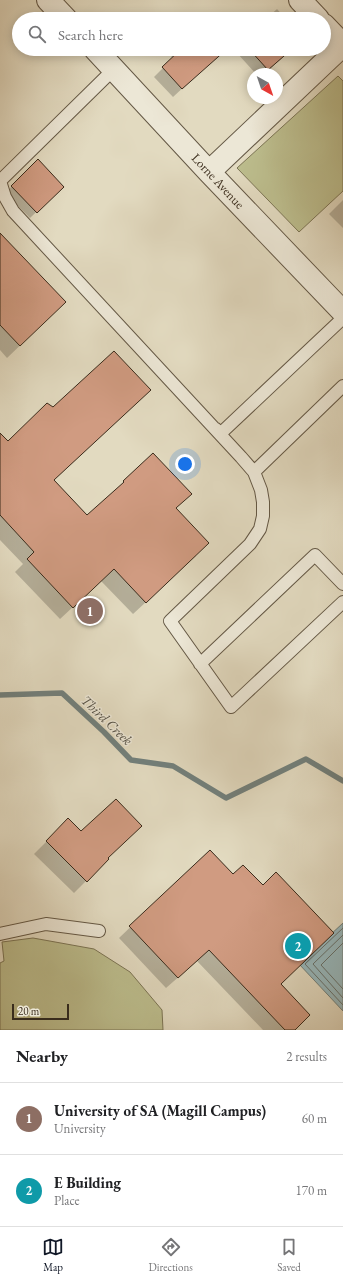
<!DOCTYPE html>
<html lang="en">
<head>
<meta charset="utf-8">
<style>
	body { margin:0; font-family:"EB Garamond",serif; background:#f2f2f2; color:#202124 }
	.compass { position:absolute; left:247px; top:68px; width:36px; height:36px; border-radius:50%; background:#fff; box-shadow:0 2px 10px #0003; rotate:140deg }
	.scale { position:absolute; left:12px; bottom:10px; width:57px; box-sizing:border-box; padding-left:4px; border:2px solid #3a2c1c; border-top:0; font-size:11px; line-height:14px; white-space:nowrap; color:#3a2c1c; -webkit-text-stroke:3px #ece7d6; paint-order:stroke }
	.you { position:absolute; left:185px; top:464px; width:14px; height:14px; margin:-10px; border:3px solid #fff; border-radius:50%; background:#1a73e8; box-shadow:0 0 0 6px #1a73e833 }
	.badge { display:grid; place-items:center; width:26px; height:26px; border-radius:50%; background:#111827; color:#fff; font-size:13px; font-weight:700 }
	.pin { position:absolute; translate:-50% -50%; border:2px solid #fff; box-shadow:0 1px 4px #0006 }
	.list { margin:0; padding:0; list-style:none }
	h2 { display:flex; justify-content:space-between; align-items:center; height:52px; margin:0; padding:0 16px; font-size:17px }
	h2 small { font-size:13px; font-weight:400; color:#757577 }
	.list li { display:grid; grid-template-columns:26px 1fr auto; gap:12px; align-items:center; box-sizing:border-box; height:72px; padding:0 16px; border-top:1px solid #e0e0e0 }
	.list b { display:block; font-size:15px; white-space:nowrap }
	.list p { margin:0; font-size:13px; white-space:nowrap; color:#757577 }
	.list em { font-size:13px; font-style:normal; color:#757577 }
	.icon { flex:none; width:22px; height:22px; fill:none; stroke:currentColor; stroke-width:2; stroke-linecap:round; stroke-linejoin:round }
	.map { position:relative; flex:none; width:343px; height:1030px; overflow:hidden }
	.search { position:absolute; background:#fff; box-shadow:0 2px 10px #0003; left:12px; right:12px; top:12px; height:44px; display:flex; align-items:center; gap:10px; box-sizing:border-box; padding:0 14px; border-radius:22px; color:#757577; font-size:15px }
	.sheet { height:196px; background:#fff }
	nav { display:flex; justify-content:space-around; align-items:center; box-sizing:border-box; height:56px; border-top:1px solid #e0e0e0; background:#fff; font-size:11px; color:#757577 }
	nav a { display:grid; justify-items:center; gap:2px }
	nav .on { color:#111827 }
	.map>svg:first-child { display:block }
	.green { fill:#bcbd8d; stroke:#7b7454 }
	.water { fill:#98b8bc; stroke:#72807c }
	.shadow { fill:#0003 }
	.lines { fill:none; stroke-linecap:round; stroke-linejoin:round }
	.shore { stroke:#69726c; stroke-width:1 }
	.stream { stroke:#72807c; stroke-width:5.5 }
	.building { fill:#d09b81; stroke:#3a2c1c }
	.service-casing { stroke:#645845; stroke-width:14 }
	.minor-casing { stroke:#645845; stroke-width:24 }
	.service { stroke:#ece7d6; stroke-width:12 }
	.minor { stroke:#ece7d6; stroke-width:22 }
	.labels { text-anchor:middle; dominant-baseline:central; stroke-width:3; stroke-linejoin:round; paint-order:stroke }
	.street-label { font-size:13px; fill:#3a2c1c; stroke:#ece7d6 }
	.water-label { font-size:14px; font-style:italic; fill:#524f44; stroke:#ece7d6 }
</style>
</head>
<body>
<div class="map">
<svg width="343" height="1030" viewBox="0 0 343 1030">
	<rect width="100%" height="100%" fill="#e2dac0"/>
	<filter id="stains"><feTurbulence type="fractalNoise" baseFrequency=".005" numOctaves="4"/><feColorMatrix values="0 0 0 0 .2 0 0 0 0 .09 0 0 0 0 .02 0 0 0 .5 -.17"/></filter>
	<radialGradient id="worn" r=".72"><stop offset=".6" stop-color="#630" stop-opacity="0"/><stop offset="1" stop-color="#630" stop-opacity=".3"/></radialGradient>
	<!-- green -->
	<path class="green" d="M338,76L343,81V191L299,232L237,168Z
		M33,938L94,949L130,972L162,1010L163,1030H0V963L4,961L2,942Z"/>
	<!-- water -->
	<path class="water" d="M343,923V1011L299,964Z"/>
	<!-- shadow -->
	<path class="shadow" d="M277,9L286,19H266Z
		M164,49H225L173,97L154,77L173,58Z
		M241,49H292L264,74H256L237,53Z
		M38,161L62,187L30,218L5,193Z
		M343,200V228L329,214Z
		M0,242L53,314L7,358L0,350Z
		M137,402L53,481L87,517L124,482L191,494L175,509L196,556L133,614L101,581L60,619L15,572L23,564L0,540V435L7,443L54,408Z
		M68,820L108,859L74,893L34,854Z
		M210,851L279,984L294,1030H263L197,961L166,988L119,938Z"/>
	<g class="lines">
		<!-- shore -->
		<path class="shore" d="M343,928L305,964L343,1005
			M343,935L313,964L343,998
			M343,943L321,965L343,989"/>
		<!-- stream -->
		<path class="stream" d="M0,695L62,693L104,732L131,760L173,766L226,798L306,759L343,781"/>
	</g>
	<!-- building -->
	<path class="building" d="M181,49H227L182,89L162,67Z
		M249,49H292L268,70Z
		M38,159L64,187L37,213L11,186Z
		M0,233L66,302L20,346L0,325Z
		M114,351L151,390L54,480L87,515L124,482L123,481L153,453L192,494L176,508L209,543L146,603L114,569L73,608L27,559L34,552L0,515V433L8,441L47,403L53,407Z
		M116,799L142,826L108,858L109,859L87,882L46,841L68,818L81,831Z
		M210,850L233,874L243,865L263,885L276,872L334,933L281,984L310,1015L295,1030H285L209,950L178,978L129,926Z"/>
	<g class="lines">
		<!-- service casing -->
		<g class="service-casing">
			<path id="service" d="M0,181L5,197L13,211L241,457L254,472L261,490L263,502V516L260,529L250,544L170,621L231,707L343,602
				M0,181L114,69
				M216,429L220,434L343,318
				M254,472L343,386
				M200,664L315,555L343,584
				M0,934L46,924L99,931"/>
		</g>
		<!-- minor casing -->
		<g class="minor-casing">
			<path id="minor" d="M48,0L66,19
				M300,0L318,19
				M324,25L343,45
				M95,49L209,172L343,312
				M209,172L343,45"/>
		</g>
		<!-- service -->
		<use href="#service" class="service"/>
		<!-- minor -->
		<use href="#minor" class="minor"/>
	</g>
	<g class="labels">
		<!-- street labels -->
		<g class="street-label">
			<text transform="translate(218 181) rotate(47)">Lorne Avenue</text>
		</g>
		<!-- water labels -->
		<g class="water-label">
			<text transform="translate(107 720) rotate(44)">Third Creek</text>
		</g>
	</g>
	<rect width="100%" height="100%" filter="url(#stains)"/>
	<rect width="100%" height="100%" fill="url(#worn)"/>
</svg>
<svg class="compass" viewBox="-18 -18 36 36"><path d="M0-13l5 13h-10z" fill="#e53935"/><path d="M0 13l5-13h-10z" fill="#757577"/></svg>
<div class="scale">20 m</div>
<div class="you"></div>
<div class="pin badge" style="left:90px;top:611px;background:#8d6e63">1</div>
<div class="pin badge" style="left:298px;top:946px;background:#0f9aa8">2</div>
<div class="search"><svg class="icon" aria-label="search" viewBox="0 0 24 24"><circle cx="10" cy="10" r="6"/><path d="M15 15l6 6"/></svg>Search here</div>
</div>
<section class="sheet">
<h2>Nearby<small>2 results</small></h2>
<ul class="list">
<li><span class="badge" style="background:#8d6e63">1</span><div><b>University of SA (Magill Campus)</b><p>University</p></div><em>60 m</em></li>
<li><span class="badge" style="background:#0f9aa8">2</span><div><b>E Building</b><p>Place</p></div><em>170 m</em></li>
</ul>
</section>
<nav>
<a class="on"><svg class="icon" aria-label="map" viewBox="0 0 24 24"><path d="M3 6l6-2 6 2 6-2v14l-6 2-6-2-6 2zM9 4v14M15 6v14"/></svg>Map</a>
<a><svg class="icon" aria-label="directions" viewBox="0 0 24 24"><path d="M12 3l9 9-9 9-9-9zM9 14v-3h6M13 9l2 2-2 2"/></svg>Directions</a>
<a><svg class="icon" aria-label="saved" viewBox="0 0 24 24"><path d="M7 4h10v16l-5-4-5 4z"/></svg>Saved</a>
</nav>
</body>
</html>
